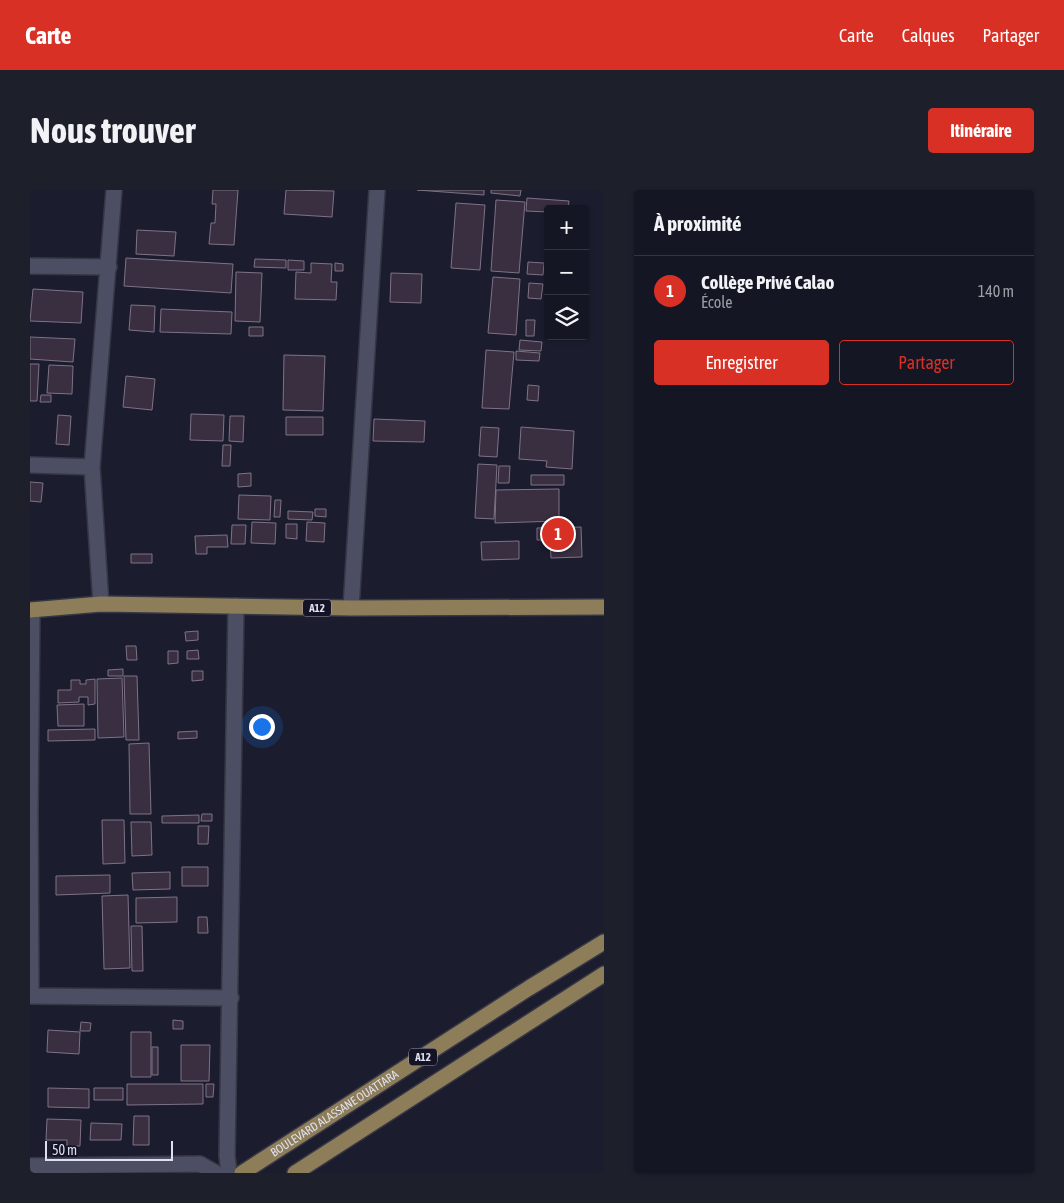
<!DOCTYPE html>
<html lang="fr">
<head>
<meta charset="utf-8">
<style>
	body { margin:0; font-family:"Asap Condensed",sans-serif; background:#1d1f2b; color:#f1f3f6 }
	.controls { position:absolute; right:15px; top:15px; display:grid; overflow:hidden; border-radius:5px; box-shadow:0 1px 4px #0004 }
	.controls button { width:45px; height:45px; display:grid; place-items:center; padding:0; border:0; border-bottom:1px solid #333541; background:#141623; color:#f1f3f6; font:25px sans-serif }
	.scale { position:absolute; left:15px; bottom:12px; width:128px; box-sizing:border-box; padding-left:5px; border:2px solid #dee0ed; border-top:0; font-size:14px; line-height:18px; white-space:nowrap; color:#dee0ed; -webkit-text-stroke:4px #131325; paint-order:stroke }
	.you { position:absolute; left:231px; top:536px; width:18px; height:18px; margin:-12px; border:4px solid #fff; border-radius:50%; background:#1a73e8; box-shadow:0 0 0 8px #1a73e833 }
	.badge { display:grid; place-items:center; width:32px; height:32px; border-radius:50%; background:#d93025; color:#fff; font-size:16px; font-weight:700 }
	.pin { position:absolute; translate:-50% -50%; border:2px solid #fff; box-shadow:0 1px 5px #0006 }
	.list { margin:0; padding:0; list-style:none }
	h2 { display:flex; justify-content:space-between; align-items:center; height:65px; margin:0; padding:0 20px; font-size:21px }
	h2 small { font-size:16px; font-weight:400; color:#9d9fa6 }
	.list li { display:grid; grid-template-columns:32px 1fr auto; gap:15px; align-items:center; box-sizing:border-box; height:70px; padding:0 20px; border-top:1px solid #333541 }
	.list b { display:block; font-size:19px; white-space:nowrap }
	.list p { margin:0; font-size:16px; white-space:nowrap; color:#9d9fa6 }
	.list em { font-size:16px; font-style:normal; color:#9d9fa6 }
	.actions { display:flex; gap:10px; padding:15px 20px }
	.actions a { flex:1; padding:11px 0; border:1px solid #d93025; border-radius:5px; text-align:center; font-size:18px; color:#d93025 }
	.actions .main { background:#d93025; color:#fff }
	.icon { flex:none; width:28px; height:28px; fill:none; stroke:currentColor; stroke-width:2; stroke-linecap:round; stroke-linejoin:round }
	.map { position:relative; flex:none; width:574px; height:983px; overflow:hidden; border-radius:5px }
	header { display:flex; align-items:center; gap:30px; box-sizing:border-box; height:70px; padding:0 25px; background:#d93025; color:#fff }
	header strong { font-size:24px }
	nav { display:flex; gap:28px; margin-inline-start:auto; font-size:18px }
	.intro { display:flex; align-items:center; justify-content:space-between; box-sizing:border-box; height:120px; padding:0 30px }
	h1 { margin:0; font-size:35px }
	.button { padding:12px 22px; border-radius:5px; background:#d93025; color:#fff; font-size:18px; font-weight:700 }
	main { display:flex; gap:30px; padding:0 30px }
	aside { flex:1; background:#141623; border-radius:5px; box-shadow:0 1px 4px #0004 }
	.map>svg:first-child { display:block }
	.building { fill:#3a2e41; stroke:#7f7287 }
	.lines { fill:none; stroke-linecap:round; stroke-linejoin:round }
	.street-casing { stroke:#363745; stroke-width:18 }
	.primary-casing { stroke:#363745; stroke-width:18 }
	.street { stroke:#4c4e63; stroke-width:15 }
	.primary { stroke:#8e7d59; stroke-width:15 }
	.labels { text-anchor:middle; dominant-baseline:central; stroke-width:5; stroke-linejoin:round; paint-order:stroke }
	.shield { fill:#131325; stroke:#a1a2b1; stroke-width:1 }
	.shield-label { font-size:11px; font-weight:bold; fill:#dee0ed }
	.street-label { font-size:12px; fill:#dee0ed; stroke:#131325 }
</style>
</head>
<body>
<header>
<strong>Carte</strong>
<nav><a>Carte</a><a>Calques</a><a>Partager</a></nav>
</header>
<div class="intro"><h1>Nous trouver</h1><a class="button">Itinéraire</a></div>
<main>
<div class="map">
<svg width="574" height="983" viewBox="0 0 574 983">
	<rect width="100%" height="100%" fill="#1b1d2f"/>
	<!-- building -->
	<path class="building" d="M183,0H208L204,55L179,54L181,33H185L186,14H182Z
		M256,0L304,1L302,27L254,24Z
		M387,0H454V5Z
		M461,0H491L490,6L461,3Z
		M497,8L539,11L538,19H518V22L496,21Z
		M466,10L495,12L489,83L461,81Z
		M426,13L455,15L450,80L421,78Z
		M107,40L146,42L144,66L106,64Z
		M96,68L203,74L201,103L94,96Z
		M225,69L256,70V78L224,77Z
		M258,70L274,71V80H258Z
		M498,72L514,73L513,85L497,84Z
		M281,73L302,74L301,92H307L306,110L265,109L266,82L281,83Z
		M305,73L313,74V81H305Z
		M206,82L232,83L230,132L205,131Z
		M361,83L392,84L391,113L360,112Z
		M463,87L490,89L486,145L458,143Z
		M499,93L513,94L511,109L498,108Z
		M3,99L53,102L51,133L0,131Z
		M101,115L125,116L124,142L99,140Z
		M131,119L202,122L201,144L130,142Z
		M496,130H505L504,146H496Z
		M219,137H233V146H219Z
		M0,147L45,149L43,172L0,169Z
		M490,150L512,152L511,161L489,160Z
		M456,160L484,162L479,219L452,218Z
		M486,161L510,163L509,171L486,170Z
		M254,165L295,166L293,221L253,220Z
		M0,174H9L7,211H0Z
		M19,175L43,176L42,204L17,203Z
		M96,186L125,189L122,220L93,217Z
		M498,195L509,196L508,211L497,210Z
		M11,205H21V212H10Z
		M161,224L194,225L193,251L160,250Z
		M28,225L41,226L39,255L26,254Z
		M200,226H214L213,252L199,251Z
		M256,227H293V245H256Z
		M344,229L395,231L394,252L343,251Z
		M451,237L469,238L467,267L449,266Z
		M491,237L544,241L542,279L516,277L517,271L489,269Z
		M193,255H201L200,276H192Z
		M448,274L467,275L464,329L445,328Z
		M469,276H480L479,293H468Z
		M221,283V296L208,297V284Z
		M501,285H534V295H501Z
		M0,292L13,293L11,312L0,311Z
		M529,299V331L465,333L466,300Z
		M209,305L241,306L240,330L208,329Z
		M245,310H251L250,327H244Z
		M285,319H296V327L285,326Z
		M258,321L283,322L282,330L258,329Z
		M222,332L246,333L245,354L221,353Z
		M277,332L295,333L294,352L276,351Z
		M256,334H267V349L256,348Z
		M202,335H216L215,354H201Z
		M551,337L552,367L521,368L520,350H507V338Z
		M197,345L198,357H177V364H166L165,346Z
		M489,351V369L452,370L451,352Z
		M101,364H122V373H101Z
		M168,441V450L156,451L155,442Z
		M96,456H106L107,470H97Z
		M168,460L169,469H157V461Z
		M138,461H148V473L138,474Z
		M93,479V486H78V480Z
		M162,481H173V490L162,491Z
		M94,486H107L109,550H96Z
		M92,488L94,547L68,548L67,489Z
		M65,489V514L58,515V507H49V512L28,513V500H41V490H50V494H56V490Z
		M54,514V536H28L27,515Z
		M65,539V550L18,551V540Z
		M167,541V548L148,549V542Z
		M119,553L121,624H100L99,554Z
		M172,624H182V631H171Z
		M169,625V633H132V626Z
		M72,630H94L95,673L73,674Z
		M101,632H121L122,665L102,666Z
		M168,636H179L178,654H168Z
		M152,677H178V696H152Z
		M140,682V699L103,700L102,683Z
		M80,685V703L26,705V686Z
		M98,705L100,778L74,779L72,706Z
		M147,707V732L106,733V708Z
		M168,727H177L178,743H168Z
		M101,736H112L113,781H102Z
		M143,830L153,831V839H143Z
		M51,832L61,833L60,841H50Z
		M18,840L50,842L49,864L17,862Z
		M101,842H121V887H101Z
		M151,855H180L179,891H151Z
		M122,857H128V885H122Z
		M97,894H173V914L97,915Z
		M176,894H184L183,907H176Z
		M18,898L59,899V918L18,917Z
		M64,898H93V910H64Z
		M104,926H119V955H103Z
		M17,929L51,930L50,956H37V950H16Z
		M61,933L92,934L91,950H60Z"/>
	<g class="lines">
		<!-- street casing -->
		<g class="street-casing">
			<path id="street" d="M0,76L79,77
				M0,275L62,277
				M71,414L62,277L84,0
				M321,418L347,0
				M0,806L201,808
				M1,806L0,621L2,420
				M0,976L170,974L186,983
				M199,983L197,966L206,416"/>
		</g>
		<!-- primary casing -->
		<g class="primary-casing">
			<g id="primary">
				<path d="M0,420L71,414L321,418L574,417"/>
				<path id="s1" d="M212,983L499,798L574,752"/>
				<path d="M265,983L574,784"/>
			</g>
		</g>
		<!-- street -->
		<use href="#street" class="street"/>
		<!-- primary -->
		<use href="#primary" class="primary"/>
	</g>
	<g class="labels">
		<!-- shield labels -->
		<g class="shield">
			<rect x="273" y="409.5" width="28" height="17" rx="4"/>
			<rect x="379" y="858.5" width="28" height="17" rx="4"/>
		</g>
		<g class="shield-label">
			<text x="287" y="418">A12</text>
			<text x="393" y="867">A12</text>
		</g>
		<!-- street labels -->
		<g class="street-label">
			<text stroke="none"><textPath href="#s1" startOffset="110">BOULEVARD ALASSANE OUATTARA</textPath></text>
		</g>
	</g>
</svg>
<div class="controls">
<button>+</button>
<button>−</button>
<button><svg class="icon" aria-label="layers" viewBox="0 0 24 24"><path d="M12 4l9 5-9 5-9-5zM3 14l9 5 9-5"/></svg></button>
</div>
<div class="scale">50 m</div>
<div class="you"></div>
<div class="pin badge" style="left:528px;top:344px">1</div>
</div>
<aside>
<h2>À proximité<small></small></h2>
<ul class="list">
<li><span class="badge">1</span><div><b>Collège Privé Calao</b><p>École</p></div><em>140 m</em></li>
</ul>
<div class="actions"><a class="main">Enregistrer</a><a>Partager</a></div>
</aside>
</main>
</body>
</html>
